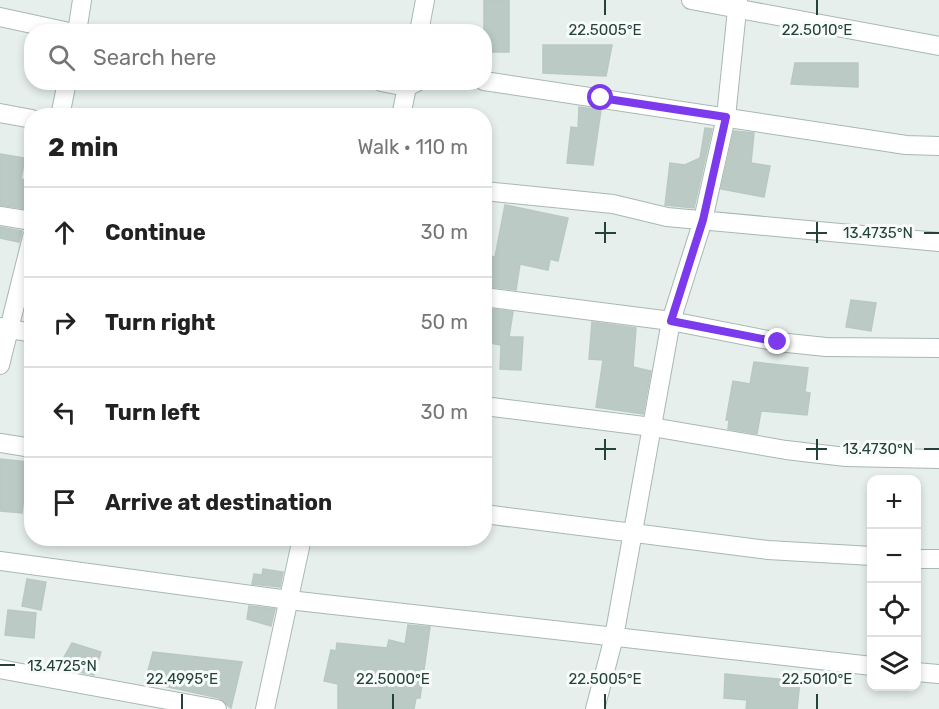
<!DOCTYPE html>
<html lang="en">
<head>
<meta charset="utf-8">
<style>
	body { margin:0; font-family:Rubik,sans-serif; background:#f2f2f2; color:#222 }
	.controls { position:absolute; right:18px; bottom:18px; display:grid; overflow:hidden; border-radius:12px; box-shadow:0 3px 9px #0003 }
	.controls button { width:54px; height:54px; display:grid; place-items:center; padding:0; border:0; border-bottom:2px solid #e0e0e0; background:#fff; color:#222; font:30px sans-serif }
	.stop { position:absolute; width:18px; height:18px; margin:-14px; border:4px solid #7c3aed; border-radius:50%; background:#fff }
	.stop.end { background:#7c3aed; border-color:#fff; box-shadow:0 2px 6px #0008 }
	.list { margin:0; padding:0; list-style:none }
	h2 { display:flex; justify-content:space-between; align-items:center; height:78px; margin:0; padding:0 24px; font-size:26px }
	h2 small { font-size:20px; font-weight:400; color:#767676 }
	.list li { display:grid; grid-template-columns:39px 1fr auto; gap:18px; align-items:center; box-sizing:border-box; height:90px; padding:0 24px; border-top:2px solid #e0e0e0 }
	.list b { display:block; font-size:22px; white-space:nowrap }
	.list em { font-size:20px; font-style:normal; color:#767676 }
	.icon { flex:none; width:33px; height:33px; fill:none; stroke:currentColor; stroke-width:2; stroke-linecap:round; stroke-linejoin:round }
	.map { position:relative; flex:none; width:939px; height:709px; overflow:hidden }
	.search { position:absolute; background:#fff; box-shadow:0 3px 9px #0003; left:24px; top:24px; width:468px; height:66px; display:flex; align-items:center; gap:15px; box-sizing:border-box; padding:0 21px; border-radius:24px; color:#767676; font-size:22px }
	.panel { position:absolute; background:#fff; box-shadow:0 3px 9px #0003; left:24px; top:108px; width:468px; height:438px; border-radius:24px }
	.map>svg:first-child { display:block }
	.building { fill:#bbcac4; stroke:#b8c9c2; stroke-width:1.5 }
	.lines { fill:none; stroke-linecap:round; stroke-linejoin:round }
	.minor-casing { stroke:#a8b8b2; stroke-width:20 }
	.minor { stroke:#fff; stroke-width:18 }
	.route { stroke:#7c3aed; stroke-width:8 }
	.ticks { fill:none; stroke:#24423a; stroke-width:2 }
	.ticks-label { font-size:15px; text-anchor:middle; fill:#24423a; stroke:#f7fbf9; stroke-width:6; stroke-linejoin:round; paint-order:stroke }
</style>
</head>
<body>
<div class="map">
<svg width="939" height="709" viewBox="0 0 939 709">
	<rect width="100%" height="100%" fill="#e6efeb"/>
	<!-- building -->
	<path class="building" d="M484,0H509V52H484Z
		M543,45H612L606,76L543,73Z
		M795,63H858V87L791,84Z
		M579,107L601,110L593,165L567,163L571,127L578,128Z
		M705,128L712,129L694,208L665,205L670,163L685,165L700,158Z
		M734,131L754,133L751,163L770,166L764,197L721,189Z
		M0,154L25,158L21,179L32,182L26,209L0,205Z
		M505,205L568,218L558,261L550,259L548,270L520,264L516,290L484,286V255L495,257Z
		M0,227L22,231L19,242L0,238Z
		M851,300L876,303L871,331L846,327Z
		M484,308L513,312L509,337H523L521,370L500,369L501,345L484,342Z
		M592,322L636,328L633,367L651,371L643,414L596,407L603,360L589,359Z
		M754,362L808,368L805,392L810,393L807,415L761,411L757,434L728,429L729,420H726L733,381L750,384Z
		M0,459L28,462L22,513L0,511Z
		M263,569L283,572L280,587L252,584L254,574L262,575Z
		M27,579L46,582L41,610L22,606Z
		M249,606L275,609L271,626L247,619Z
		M8,610L36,613L34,638L5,635Z
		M408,625L430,627L420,698H416L414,709H338V684L324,681L331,650L336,651L337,643L387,648L389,640L405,644Z
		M72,643L101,652L94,675L58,668Z
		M153,652L242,662L231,708L219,698L145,682Z
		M725,674L800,681L797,709H746L747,700L724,698Z"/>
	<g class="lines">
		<!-- minor casing -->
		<g class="minor-casing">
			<path id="minor" d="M691,0L939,46
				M0,17L69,32
				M77,32L82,0
				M419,32L425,0
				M484,81L906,145L939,146
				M381,82L407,87L417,82
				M0,113L32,119
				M60,116L67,82
				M401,116L408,82
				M484,191L613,204L667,217L939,242
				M0,216L32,221
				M484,297L671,321L778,342L826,347L939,348
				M0,327L32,333
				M0,365L32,237
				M484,406L652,427L786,450L846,457L939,459
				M0,443L32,448
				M484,514L768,550L872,556
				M916,559H939
				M0,561L289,600L872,666
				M0,669L217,709
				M916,672L939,674
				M265,709L302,538
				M595,709L614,637L671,321L703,220L726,117L738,0"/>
		</g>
		<!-- minor -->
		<use href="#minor" class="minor"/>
	</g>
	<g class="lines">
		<!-- route -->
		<path class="route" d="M601,98L726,117L703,220L671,321L778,342"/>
	</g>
	<!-- ticks -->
	<path class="ticks" d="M605,0V15M817,0V15M605,222V243M817,222V243M595,233H616M806,233H827M924,233H939M605,439V460M817,439V460M595,449H616M806,449H827M924,449H939M0,665H15M182,694V709M393,694V709M605,694V709M817,694V709"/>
	<g class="ticks-label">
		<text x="605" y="35">22.5005°E</text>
		<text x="817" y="35">22.5010°E</text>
		<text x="878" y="238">13.4735°N</text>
		<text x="878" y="454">13.4730°N</text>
		<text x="62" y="671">13.4725°N</text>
		<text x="182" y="684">22.4995°E</text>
		<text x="393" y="684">22.5000°E</text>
		<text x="605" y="684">22.5005°E</text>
		<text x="817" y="684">22.5010°E</text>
	</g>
</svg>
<div class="controls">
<button>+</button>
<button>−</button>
<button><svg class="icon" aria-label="locate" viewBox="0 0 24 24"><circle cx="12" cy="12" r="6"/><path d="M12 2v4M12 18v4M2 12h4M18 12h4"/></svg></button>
<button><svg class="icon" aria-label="layers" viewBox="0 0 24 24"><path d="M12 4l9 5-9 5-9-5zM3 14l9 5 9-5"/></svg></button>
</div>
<div class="stop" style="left:601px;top:98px"></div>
<div class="stop end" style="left:778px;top:342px"></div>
<div class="search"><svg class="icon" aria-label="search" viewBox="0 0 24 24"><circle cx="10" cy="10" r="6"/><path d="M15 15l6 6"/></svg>Search here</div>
<section class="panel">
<h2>2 min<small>Walk · 110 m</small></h2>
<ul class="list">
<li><svg class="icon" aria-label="ahead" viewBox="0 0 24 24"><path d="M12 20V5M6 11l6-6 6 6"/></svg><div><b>Continue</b></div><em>30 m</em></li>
<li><svg class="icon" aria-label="right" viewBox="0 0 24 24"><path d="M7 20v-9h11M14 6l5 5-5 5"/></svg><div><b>Turn right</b></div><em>50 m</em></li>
<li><svg class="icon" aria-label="left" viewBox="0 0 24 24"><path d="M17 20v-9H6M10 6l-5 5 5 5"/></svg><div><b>Turn left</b></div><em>30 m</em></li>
<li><svg class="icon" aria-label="arrive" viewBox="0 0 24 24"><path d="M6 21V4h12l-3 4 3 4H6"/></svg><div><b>Arrive at destination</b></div></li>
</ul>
</section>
</div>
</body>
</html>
